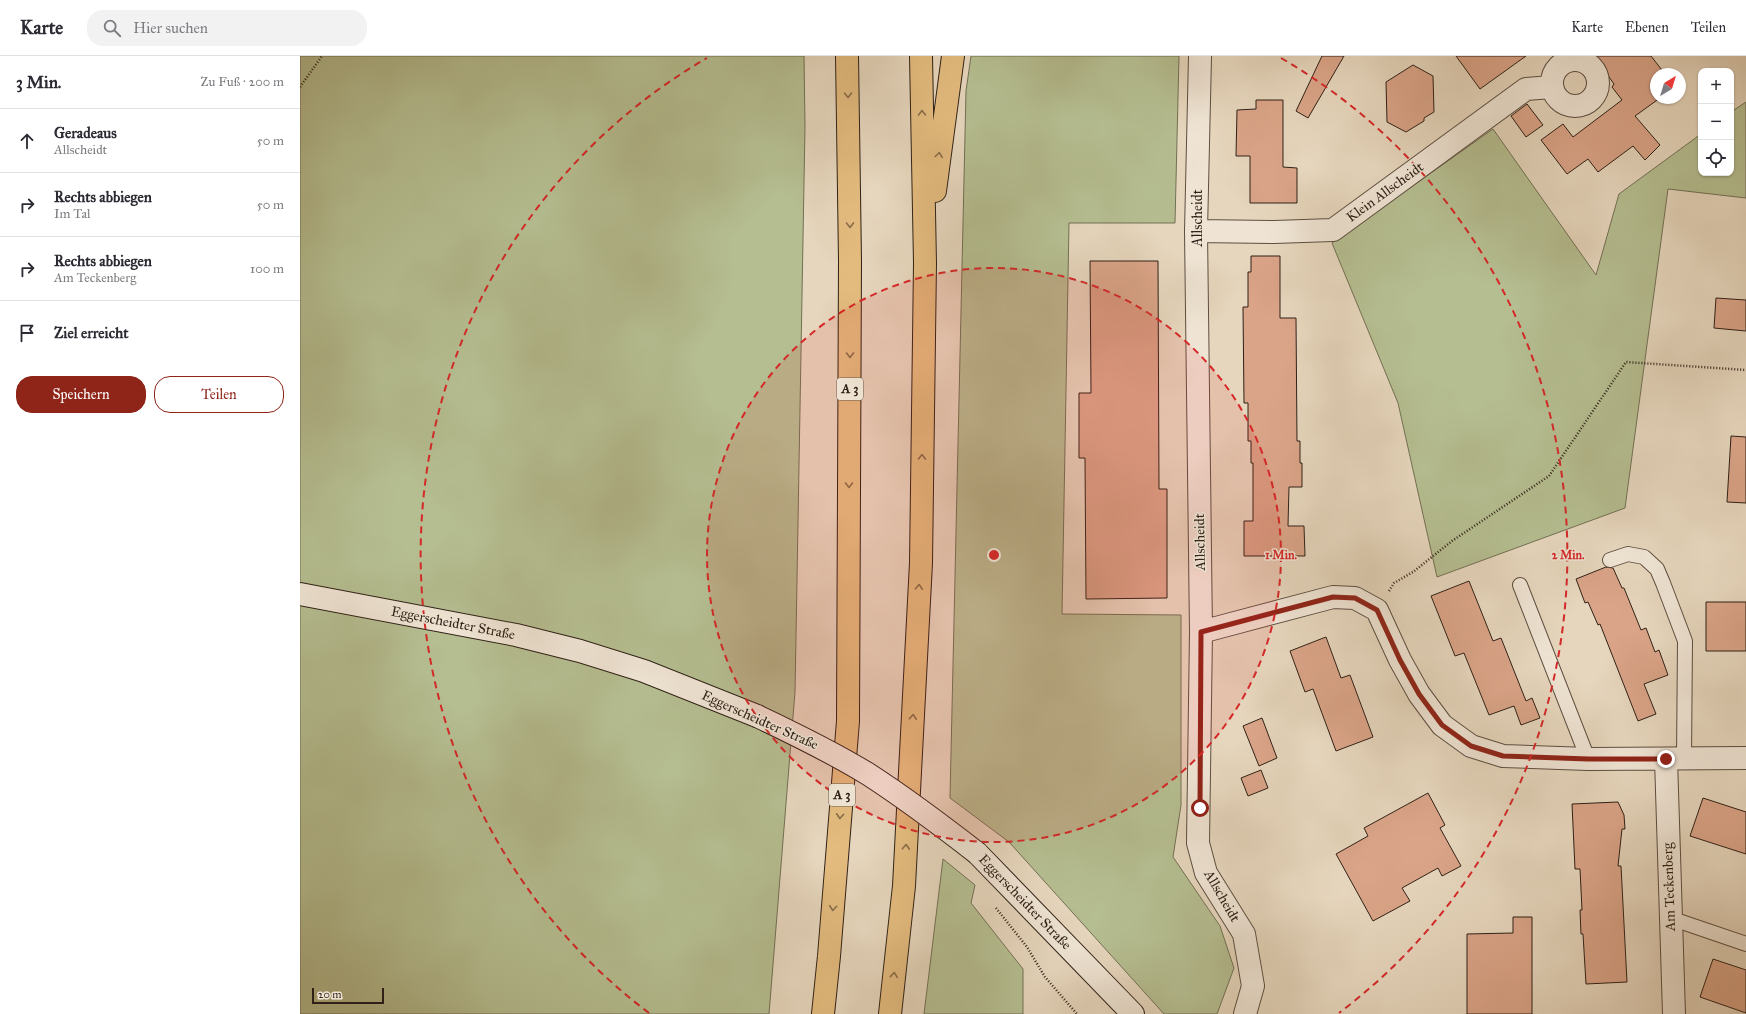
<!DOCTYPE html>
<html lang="de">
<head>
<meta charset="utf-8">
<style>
	body { margin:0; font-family:"IM FELL Great Primer",serif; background:#f2f2f3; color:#2b2b33 }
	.controls { position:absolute; right:12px; top:12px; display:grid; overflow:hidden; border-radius:8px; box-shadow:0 1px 3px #0004 }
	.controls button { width:36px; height:36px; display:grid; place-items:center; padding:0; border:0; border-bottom:1px solid #e1e1e2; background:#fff; color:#2b2b33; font:20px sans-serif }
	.compass { position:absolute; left:1350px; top:12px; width:36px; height:36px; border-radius:50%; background:#fff; box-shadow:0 1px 3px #0004; rotate:38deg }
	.scale { position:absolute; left:12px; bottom:10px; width:72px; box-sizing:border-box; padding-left:4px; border:2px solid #2f2117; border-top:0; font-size:11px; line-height:14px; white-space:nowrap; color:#2f2117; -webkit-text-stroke:3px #efe4d4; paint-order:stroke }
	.stop { position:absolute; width:12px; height:12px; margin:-9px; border:3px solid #8f2418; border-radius:50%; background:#fff }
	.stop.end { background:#8f2418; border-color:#fff; box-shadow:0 1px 4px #0008 }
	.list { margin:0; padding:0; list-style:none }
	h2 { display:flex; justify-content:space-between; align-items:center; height:52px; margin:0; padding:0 16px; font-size:17px }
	h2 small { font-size:13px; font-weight:400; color:#7c7c81 }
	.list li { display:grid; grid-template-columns:26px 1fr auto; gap:12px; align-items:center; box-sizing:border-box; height:64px; padding:0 16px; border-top:1px solid #e1e1e2 }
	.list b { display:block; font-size:15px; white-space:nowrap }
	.list p { margin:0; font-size:13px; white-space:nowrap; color:#7c7c81 }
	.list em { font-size:13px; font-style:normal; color:#7c7c81 }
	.actions { display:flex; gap:8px; padding:12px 16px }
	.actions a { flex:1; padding:9px 0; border:1px solid #8f2418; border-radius:16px; text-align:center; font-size:14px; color:#8f2418 }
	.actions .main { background:#8f2418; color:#fff }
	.icon { flex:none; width:22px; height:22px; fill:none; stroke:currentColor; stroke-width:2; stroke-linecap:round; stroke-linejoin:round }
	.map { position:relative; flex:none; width:1446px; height:958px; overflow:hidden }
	header { display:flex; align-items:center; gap:24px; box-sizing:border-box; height:56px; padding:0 20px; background:#fff; border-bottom:1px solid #e1e1e2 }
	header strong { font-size:19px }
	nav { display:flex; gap:22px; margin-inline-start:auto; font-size:14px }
	.search { width:280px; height:36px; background:#f2f2f3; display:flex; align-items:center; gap:10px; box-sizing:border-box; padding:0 14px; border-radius:16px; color:#7c7c81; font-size:15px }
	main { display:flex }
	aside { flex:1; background:#fff }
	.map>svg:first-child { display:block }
	.green { fill:#b5be91; stroke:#727054 }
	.building { fill:#daa488; stroke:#2f2117 }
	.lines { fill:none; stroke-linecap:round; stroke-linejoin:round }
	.lane-casing { stroke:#5d4e40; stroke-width:16 }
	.street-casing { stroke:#5d4e40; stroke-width:24 }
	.secondary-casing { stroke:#2f2117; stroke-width:24 }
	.highway-casing { stroke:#2f2117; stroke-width:24 }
	.path { stroke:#2f2117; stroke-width:2.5; stroke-dasharray:1 2; stroke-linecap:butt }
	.lane { stroke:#efe4d4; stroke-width:14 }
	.street { stroke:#efe4d4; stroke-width:22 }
	.secondary { stroke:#efe4d4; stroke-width:22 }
	.highway { stroke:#e3bb7e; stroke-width:22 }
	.secondary-bridge-casing { stroke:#2f2117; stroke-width:24; stroke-linecap:butt }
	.secondary-bridge { stroke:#efe4d4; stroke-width:22 }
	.oneway { stroke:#896e4a }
	.route { stroke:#8f2418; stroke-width:5 }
	.ring { fill:none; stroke:#d62828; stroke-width:2; stroke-dasharray:7 5 }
	.labels { text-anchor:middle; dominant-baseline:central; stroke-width:3; stroke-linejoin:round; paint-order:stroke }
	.shield { fill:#efe4d4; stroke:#695c50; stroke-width:1 }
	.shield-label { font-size:13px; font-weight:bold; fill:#2f2117 }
	.street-label { font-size:14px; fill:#2f2117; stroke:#efe4d4 }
	.centre { fill:#d62828; stroke:#efe4d4; stroke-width:2 }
	.ring-label { font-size:12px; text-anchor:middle; font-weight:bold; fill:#d62828; stroke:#efe4d4; stroke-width:3; stroke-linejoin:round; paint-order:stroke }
</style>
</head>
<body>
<header>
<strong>Karte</strong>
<div class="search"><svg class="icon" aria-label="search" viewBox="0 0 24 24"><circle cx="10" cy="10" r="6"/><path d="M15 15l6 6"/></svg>Hier suchen</div>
<nav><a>Karte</a><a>Ebenen</a><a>Teilen</a></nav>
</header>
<main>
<aside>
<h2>3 Min.<small>Zu Fuß · 200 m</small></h2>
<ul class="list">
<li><svg class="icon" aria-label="ahead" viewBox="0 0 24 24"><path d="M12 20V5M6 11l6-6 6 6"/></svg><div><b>Geradeaus</b><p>Allscheidt</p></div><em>50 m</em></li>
<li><svg class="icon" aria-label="right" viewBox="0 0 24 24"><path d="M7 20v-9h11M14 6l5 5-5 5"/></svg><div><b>Rechts abbiegen</b><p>Im Tal</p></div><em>50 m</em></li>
<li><svg class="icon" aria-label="right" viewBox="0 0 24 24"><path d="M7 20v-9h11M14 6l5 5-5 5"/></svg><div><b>Rechts abbiegen</b><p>Am Teckenberg</p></div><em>100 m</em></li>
<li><svg class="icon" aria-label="arrive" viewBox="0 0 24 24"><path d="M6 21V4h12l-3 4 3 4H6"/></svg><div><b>Ziel erreicht</b></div></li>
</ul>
<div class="actions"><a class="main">Speichern</a><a>Teilen</a></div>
</aside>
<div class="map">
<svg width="1446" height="958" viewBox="0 0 1446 958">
	<rect width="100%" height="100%" fill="#e6d6bd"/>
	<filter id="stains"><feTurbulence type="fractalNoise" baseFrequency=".005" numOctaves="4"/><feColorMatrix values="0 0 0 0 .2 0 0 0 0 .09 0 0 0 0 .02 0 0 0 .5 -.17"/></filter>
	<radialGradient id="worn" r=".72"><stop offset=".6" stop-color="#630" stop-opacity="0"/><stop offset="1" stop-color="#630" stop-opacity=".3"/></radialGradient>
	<!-- green -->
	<path class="green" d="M0,0H504L505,70L495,636L469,958H0Z
		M671,0H879L875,167H769L762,558L881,559V749L873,801L920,870L934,912L917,958H864L709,786L650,742L666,35Z
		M1446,46V142L1368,133L1325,452L1137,521L1098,347L1032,187L1193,73L1296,219L1319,138L1401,78V117H1431V56Z
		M643,803L675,829L671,847L723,913V958H624Z"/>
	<!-- building -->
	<path class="building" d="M1022,0H1044L1008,62L996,55Z
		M1156,0H1226L1180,33Z
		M1294,0H1351L1365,18H1356V42H1360L1335,60L1360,89L1345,104L1333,90L1298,116L1288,103L1267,118L1241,84L1263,68L1273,81L1322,44L1312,31L1314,28Z
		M1113,9L1133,20L1134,56L1124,62V65L1106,76L1087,66L1086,26Z
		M956,44H983V111L997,112V147H950V100H936L937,54L956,53Z
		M1227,48L1243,69L1226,81L1211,60Z
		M951,200H980V262H996L997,385H1000V407H1002V431H989L988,470H1004L1005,500H944V465H953V407H951V385H948V347H944L943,251H948V216H951Z
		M790,205H858L859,433H867V542L786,543L785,402H779V337H791Z
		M1416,242L1446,244V275L1414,272Z
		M1431,380L1446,381V447L1427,446Z
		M1306,511L1313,512L1322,532H1324L1341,574L1346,572L1355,596L1359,594L1368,619L1344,628L1356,658L1338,665L1300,568L1298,569L1288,546L1285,547L1276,523Z
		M1169,525L1193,585L1201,582L1226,645L1232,642L1240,662L1221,669L1214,650L1189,659L1164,597L1155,600L1131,540Z
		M1406,546H1446V595H1406Z
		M1026,581L1041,622L1050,619L1073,681L1036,695L1013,633L1005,636L990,595Z
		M962,662L977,702L959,710L943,670Z
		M961,714L968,732L948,740L941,722Z
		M1128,737L1145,769L1140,772L1161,810L1142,820L1138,812L1102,832L1110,845L1073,865L1036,798L1068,780L1064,772Z
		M1403,742L1446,756V798L1390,780Z
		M1318,746L1324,759L1325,773H1322L1318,810H1321L1327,926L1286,928L1283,878H1281L1280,854H1282L1280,813H1275L1272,748Z
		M1213,861H1232V958H1167V878L1213,877Z
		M1413,903L1446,914V957L1400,941Z"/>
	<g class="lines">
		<!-- lane casing -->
		<g class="lane-casing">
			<path id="lane" d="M1283,6V0
				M1310,504L1328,498L1344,501L1357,513L1363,527L1385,585L1384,702
				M1220,529L1288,703
				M1370,862L1446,888"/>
		</g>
		<!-- street casing -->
		<g class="street-casing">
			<path id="street" d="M900,0L896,175L901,576L898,787L906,817L944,878L953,930L945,958
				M1252 27a23 23 0 1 1 46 0a23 23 0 1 1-46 0Z
				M896,175L974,176L1033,174L1226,33L1252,31
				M901,576L1033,541L1055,542L1077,554L1100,604L1119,638L1142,669L1171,690L1203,700L1288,703L1446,702
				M1366,703L1374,958"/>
		</g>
		<!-- secondary casing -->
		<g class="secondary-casing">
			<path id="secondary" d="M0,538L216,579L280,595L344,615L457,660
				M677,797L833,958"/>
		</g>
		<!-- highway casing -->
		<g class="highway-casing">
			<path id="highway" d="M635,135L653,0
				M523,958L529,900L548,665L550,205L547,0
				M590,958L604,830L621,507L625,207L621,0"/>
		</g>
		<!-- path -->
		<path class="path" d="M0,31L22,0
			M1089,535L1094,527L1113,516L1152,485L1249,420L1326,306L1446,314
			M696,852L727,891L745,921L777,958"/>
		<!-- lane -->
		<use href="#lane" class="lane"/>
		<!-- street -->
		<use href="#street" class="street"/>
		<!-- secondary -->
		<use href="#secondary" class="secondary"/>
		<!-- highway -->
		<use href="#highway" class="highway"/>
		<!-- secondary-bridge casing -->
		<g class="secondary-bridge-casing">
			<path id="secondary-bridge" d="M457,660C495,678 532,696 568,718C605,742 641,769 677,797"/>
		</g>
		<!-- secondary-bridge -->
		<use href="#secondary-bridge" class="secondary-bridge"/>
	</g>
	<!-- one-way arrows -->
	<defs><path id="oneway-chevron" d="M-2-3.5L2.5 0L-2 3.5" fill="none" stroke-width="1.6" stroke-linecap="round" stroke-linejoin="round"/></defs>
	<g class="oneway">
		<use href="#oneway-chevron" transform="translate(548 39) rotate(89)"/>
		<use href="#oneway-chevron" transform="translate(622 57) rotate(-91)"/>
		<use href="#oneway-chevron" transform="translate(639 99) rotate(-82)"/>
		<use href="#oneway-chevron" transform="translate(550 169) rotate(89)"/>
		<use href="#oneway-chevron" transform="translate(550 299) rotate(90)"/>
		<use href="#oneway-chevron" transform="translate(622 401) rotate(-89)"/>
		<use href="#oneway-chevron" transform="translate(549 429) rotate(90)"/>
		<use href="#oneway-chevron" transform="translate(619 531) rotate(-87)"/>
		<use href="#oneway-chevron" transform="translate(613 661) rotate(-87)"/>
		<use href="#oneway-chevron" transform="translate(540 760) rotate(94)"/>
		<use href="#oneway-chevron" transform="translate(606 791) rotate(-87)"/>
		<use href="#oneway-chevron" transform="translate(533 852) rotate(95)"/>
		<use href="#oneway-chevron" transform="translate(594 919) rotate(-84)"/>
	</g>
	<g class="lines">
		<!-- route -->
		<path class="route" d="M900,752L901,576L1033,541L1055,542L1077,554L1100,604L1119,638L1142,669L1171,690L1203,700L1288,703H1366"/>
	</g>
	<!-- distance rings -->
	<circle cx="694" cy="499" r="287" fill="#d62828" fill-opacity=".12"/>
	<g class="ring">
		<circle cx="694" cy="499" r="287"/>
		<path d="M349 957A574 574 0 0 1 407 2M981 2A574 574 0 0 1 1039 957"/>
	</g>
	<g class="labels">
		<!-- shield labels -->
		<g class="shield">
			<rect x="537" y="322" width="26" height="22" rx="3"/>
			<rect x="529" y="728" width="26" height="22" rx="3"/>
		</g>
		<g class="shield-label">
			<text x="550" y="333">A 3</text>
			<text x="542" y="739">A 3</text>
		</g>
		<!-- street labels -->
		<g class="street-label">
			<text transform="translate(1085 136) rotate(-36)">Klein Allscheidt</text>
			<text transform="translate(897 162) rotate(-90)">Allscheidt</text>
			<text transform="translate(900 486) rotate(-91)">Allscheidt</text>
			<text transform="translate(153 567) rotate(11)">Eggerscheidter Straße</text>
			<text transform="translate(460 664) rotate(24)">Eggerscheidter Straße</text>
			<text transform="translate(1369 831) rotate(-92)">Am Teckenberg</text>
			<text transform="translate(922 840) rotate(60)">Allscheidt</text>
			<text transform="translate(725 846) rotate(46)">Eggerscheidter Straße</text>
		</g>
	</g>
	<circle cx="694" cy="499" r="6" class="centre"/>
	<g class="ring-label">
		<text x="981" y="503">1 Min.</text>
		<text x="1268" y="503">2 Min.</text>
	</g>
	<rect width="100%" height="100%" filter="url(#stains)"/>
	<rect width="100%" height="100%" fill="url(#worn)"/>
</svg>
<div class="controls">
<button>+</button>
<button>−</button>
<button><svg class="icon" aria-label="locate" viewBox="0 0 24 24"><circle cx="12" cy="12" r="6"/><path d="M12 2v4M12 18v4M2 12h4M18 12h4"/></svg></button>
</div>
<svg class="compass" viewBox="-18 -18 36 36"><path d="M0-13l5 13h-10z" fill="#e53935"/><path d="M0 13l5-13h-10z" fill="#7c7c81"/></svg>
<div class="scale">20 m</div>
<div class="stop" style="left:900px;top:752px"></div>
<div class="stop end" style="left:1366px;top:703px"></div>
</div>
</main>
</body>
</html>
